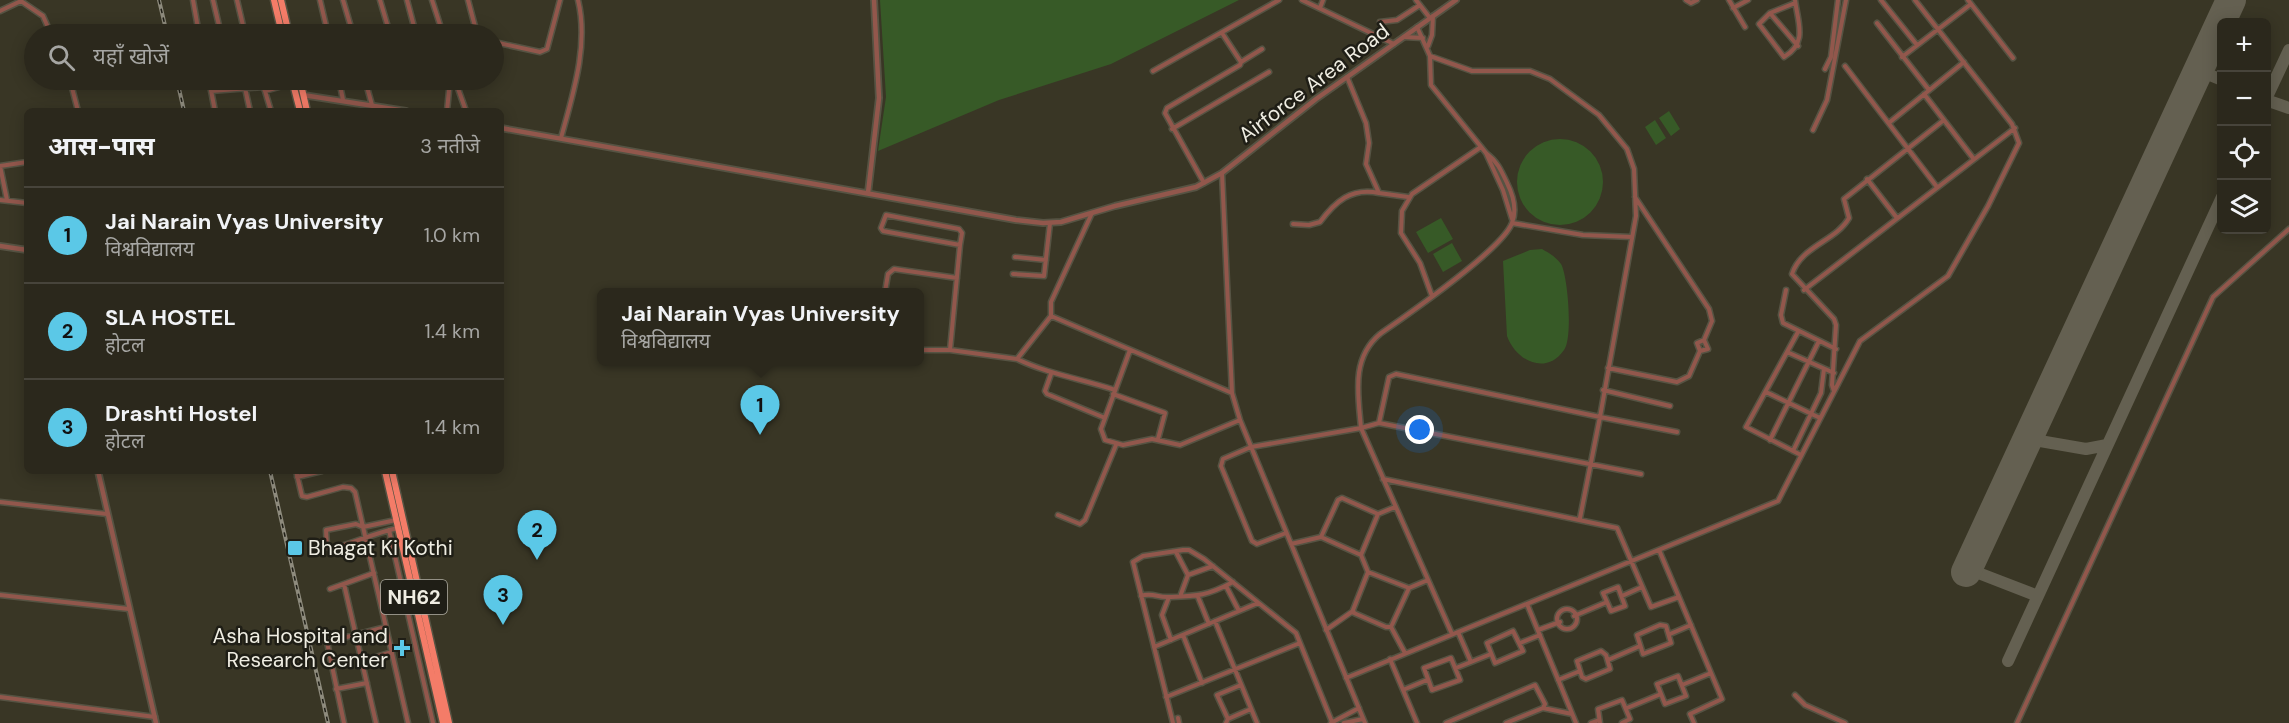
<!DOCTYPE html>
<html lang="hi">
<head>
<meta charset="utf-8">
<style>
	body { margin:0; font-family:"DM Sans","Noto Sans Devanagari",sans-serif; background:#373429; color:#f1f3f6 }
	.controls { position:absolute; right:18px; top:18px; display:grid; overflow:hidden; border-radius:9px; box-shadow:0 3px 15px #0003 }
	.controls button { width:54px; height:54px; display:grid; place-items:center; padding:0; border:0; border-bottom:2px solid #47443b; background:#2b281c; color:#f1f3f6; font:30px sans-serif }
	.you { position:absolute; left:1420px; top:430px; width:21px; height:21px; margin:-15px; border:4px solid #fff; border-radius:50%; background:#1a73e8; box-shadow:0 0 0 9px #1a73e833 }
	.badge { display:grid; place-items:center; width:39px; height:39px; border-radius:50%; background:#5bc8e7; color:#111; font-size:20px; font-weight:700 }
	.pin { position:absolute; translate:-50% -50px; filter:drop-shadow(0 2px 3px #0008) }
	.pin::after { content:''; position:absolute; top:32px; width:21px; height:18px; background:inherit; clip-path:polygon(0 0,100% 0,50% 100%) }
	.popup { position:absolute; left:597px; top:288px; width:327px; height:78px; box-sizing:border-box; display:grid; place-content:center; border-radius:9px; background:#2b281c; filter:drop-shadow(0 2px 4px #0005); font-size:20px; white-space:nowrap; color:#a6a6a3 }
	.popup b { font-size:22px; color:#f1f3f6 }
	.popup::after { content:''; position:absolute; left:50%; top:100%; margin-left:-12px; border:12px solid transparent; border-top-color:#2b281c }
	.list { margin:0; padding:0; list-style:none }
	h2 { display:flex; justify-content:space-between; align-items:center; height:78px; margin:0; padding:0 24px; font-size:26px }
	h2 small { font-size:20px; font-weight:400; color:#a6a6a3 }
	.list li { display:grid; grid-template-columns:39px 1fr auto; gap:18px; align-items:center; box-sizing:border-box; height:96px; padding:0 24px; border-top:2px solid #47443b }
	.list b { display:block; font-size:22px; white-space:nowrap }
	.list p { margin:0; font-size:20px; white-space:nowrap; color:#a6a6a3 }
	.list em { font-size:20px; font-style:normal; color:#a6a6a3 }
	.icon { flex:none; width:33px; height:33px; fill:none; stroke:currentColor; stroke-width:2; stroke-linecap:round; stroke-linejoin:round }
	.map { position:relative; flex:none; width:2289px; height:723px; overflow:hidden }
	.search { position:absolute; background:#2b281c; box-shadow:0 3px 15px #0003; left:24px; top:24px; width:480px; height:66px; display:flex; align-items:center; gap:15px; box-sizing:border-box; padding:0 21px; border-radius:33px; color:#a6a6a3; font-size:22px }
	.panel { position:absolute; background:#2b281c; box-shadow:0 3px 15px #0003; left:24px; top:108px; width:480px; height:366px; border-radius:9px }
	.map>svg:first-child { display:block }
	.green { fill:#375a27 }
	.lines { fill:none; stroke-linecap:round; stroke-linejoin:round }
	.taxiway { stroke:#646051; stroke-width:12 }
	.runway { stroke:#646051; stroke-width:30 }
	.minor-casing { stroke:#565343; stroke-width:7 }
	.tertiary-casing { stroke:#565343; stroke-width:8 }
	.trunk-casing { stroke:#565343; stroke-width:9 }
	.minor { stroke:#92574c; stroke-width:4 }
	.tertiary { stroke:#92574c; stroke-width:4.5 }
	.trunk { stroke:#f47c68; stroke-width:6 }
	.rail-casing { stroke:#8e8b7d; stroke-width:4 }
	.rail { stroke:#1f1e16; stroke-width:1.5; stroke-dasharray:4.5; stroke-linecap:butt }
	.poi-dot { fill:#5bc8e7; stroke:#1f1e16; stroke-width:2 }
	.labels { text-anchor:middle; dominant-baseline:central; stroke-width:5; stroke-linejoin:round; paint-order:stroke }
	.shield { fill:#1f1e16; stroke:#b1afa5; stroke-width:1.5 }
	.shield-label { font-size:20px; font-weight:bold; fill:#efede2 }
	.street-label { font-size:21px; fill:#efede2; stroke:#1f1e16 }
	.poi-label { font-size:21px; fill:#efede2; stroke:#1f1e16; text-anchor:start }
</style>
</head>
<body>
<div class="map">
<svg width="2289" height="723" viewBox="0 0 2289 723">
	<rect width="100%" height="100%" fill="#393625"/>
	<!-- green -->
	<path class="green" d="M880,0H1239L1111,64L999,100L878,151L886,97Z
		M1669,111L1680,129L1671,136L1659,118Z
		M1655,120L1666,138L1656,145L1645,127Z
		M1517 182a43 43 0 1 1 86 0a43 43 0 1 1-86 0Z
		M1441,218L1453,239L1428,253L1416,232Z
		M1452,243L1462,261L1443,272L1433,254Z
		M1542,249C1549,253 1556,257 1561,264C1568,276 1573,339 1564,350C1546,376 1516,361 1507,336L1503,261L1530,250Z"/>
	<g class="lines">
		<!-- taxiway -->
		<path class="taxiway" d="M2198,70L2222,80
			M2266,99L2289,50
			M2266,100L2289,108
			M2028,439L2086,449L2107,445
			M1968,569L2038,596
			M2008,661L2222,197"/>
		<!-- runway -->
		<path class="runway" d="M1966,572L2231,0"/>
		<!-- minor casing -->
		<g class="minor-casing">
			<path id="minor" d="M193,0L199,34
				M213,0L221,34
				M237,0L245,34
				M320,0L328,34
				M343,0L353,34
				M380,0L390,34
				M407,0L416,34
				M432,0L443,34
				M468,0L477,34
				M1302,0L1394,44
				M1416,0L1430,18
				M1686,0L1691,3L1697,0
				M1729,0L1745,27
				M1795,0C1798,23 1808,43 1784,57L1759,24L1770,13L1795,3
				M1881,0L1917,45
				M1968,0L2013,58
				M1320,8L1323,0
				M1733,8L1748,0
				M0,11L21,1L43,16L51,34
				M1770,13L1798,46
				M1380,22L1397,20L1420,5
				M1877,23L1929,90
				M1417,27L1430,56L1431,85L1486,153L1503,190L1512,219
				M1404,37L1423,38
				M494,42L540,52L547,49L560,0
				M1428,46L1432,35L1433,16
				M1430,56L1472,71H1530L1550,79L1599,115L1627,149L1634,169L1636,216L1600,417L1677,432
				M1902,57L1971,4
				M1241,62L1262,49
				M1845,66L1937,187
				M1825,69L1831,57L1838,0
				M1153,71L1279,0
				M1347,77L1366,123L1369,143L1366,164L1379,193L1408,197
				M70,80L78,111
				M209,80L215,111
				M235,80L237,88
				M339,80L343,100
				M365,80L372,105
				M455,80L466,111
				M245,88L250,111
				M211,91L263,87L265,91L293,83
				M265,91L271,111
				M1924,94L1973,158
				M447,111L450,80
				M1890,122L1964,62
				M1172,129L1269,72
				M1813,130L1827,100L1846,0
				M561,138C573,94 589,45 578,0
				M0,166L7,200
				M0,166L27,162
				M1222,173L1232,393L1240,420L1365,723
				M1867,179L1897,218
				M1204,183L1165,113L1167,108L1240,65L1241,62L1222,33
				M1635,197L1709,309L1712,321L1704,340L1697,343L1700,351
				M0,200L27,203
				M1092,213L1051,302V316L1232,393
				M886,215L959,229L962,233L960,245L883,231L881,228Z
				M1512,223L1583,235L1632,237
				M1293,224L1309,225L1320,222C1335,202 1351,187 1379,193
				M1015,257L1046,260
				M1013,274L1044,276L1050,223
				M1786,290L1781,315L1783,323L1836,349
				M1804,290L2015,128
				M885,292L888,274L894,269L957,278
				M1432,296L1420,263L1401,233L1402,211L1412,194L1481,147
				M1798,332L1746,427L1801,455
				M919,350H950L1017,359L1051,316
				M950,350L960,245
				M1130,350L1101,429L1105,440L1123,445L1152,439L1180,445L1240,420
				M1787,352L1834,373
				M1017,359C1048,374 1082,379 1115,390
				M1608,368L1677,382L1689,376L1700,351L1708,349L1704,340
				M1051,374L1045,391L1047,394L1105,418
				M1603,390L1670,406
				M1834,391L1832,385L1836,325L1834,319L1792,274C1801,246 1836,241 1849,218L1844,199L1944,120
				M1766,392L1820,418
				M1113,394L1165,413L1158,439
				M1379,423L1389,377L1396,374L1600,417L1580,518
				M1770,440L1819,341
				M1793,451L1821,393L1824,369
				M296,471L302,496L307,497L343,487L351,488L355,492L408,723
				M297,477L322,471
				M1383,479L1617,528L1651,607L1679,597L1722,699L1690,714L1694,723
				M0,502L107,514
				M1395,507L1378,514L1342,498L1338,500L1321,537L1361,555L1368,572L1409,588L1428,580
				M1058,515L1080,524L1085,520L1116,445
				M396,520L363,527L356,524L326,530L327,547L331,549C354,543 374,533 398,528
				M389,530L433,723
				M1286,533L1257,544L1252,541L1221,466L1223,459L1251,447L1361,428C1358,394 1351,358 1380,334C1407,315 1502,250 1512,223C1517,210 1513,195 1507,183C1501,170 1497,161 1486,153
				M1291,544L1321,537
				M1659,550L1679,597
				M1176,552L1188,575L1181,594
				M1361,555L1378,514
				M1368,572L1353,610L1354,613L1386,627H1391L1409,588
				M1188,575L1213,566
				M344,584L376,723
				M1226,586L1239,611
				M1618,587L1625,606L1611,611L1603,593Z
				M330,589L374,573
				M0,595L129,609
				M1141,596C1152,592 1158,598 1169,597C1197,596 1207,596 1233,582
				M1622,596L1642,587
				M1169,597L1162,615L1171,640
				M1198,597L1209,624
				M1527,604L1576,723
				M1557 619a10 10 0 1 1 20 0a10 10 0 1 1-20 0Z
				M1574,616L1607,602
				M1215,621L1257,723
				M1660,625L1666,626L1671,643L1643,654L1637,635Z
				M1391,627L1405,653
				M1326,630L1353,611
				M1538,630L1560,622
				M1513,631L1523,651L1495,663L1487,643Z
				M1458,632L1471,662
				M1452,634L1361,428L1379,423L1641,474
				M1670,634L1691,625
				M1183,635L1202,683
				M1520,643L1540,635
				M1154,647L1258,603
				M1601,651L1606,655L1610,669L1586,679L1582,677L1577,661Z
				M1451,658L1460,680L1432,690L1424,668Z
				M1390,659L1417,723
				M1608,660L1640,646
				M362,661L392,652
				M1456,668L1491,654
				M1678,676L1686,696L1665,704L1657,684Z
				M1346,678L1778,501L1860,341L1948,276L1988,206L2019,143L2012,124L1915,0
				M1558,680L1580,671
				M1682,685L1711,673
				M336,689L367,683
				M1403,690L1427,680
				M1795,695L1805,705L1845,723
				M0,697L155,717
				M1166,697L1300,643
				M1627,708L1661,694
				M1178,718L1179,723
				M1228,719L1217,695L1241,685
				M344,723L327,642L386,627
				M1173,723L1133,562L1143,556L1183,550H1189L1204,559L1296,633L1332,722
				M1226,723L1228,719L1251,709
				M1331,723L1359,708
				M1344,723L1363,719
				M1446,723L1535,685L1545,704L1543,708
				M1506,723L1543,708L1572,714
				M1591,723L1599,720
				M1600,723L1598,709L1622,700L1630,719L1622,723
				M2017,723L2213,297L2289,229"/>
		</g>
		<!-- tertiary casing -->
		<g class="tertiary-casing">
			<path id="tertiary" d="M303,95L406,111
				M501,128L1016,220L1043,223L1061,222L1115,206L1196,187L1222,173L1316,99L1456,0
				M868,193L879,98L874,0
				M0,246L27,250
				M98,471L156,723"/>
		</g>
		<!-- trunk casing -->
		<g class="trunk-casing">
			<path id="trunk" d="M274,0L282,34
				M281,0L289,34
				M292,80L300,111
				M300,80L307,111
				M385,471L443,723
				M392,471L449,723"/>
		</g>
		<!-- minor -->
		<use href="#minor" class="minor"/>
		<!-- tertiary -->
		<use href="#tertiary" class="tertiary"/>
		<!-- trunk -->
		<use href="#trunk" class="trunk"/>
		<!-- rail casing -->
		<g class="rail-casing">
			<path id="rail" d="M159,0L167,34
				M177,80L184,111
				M270,471L328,723"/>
		</g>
		<!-- rail -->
		<use href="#rail" class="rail"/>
	</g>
	<!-- markers -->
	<g class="poi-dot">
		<rect x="287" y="540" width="16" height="16" rx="3"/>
		<path d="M399 639h6v6h6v6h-6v6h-6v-6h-6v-6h6z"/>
	</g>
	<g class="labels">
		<!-- shield labels -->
		<rect class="shield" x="381" y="580" width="66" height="34" rx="4.5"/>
		<g class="shield-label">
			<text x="414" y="597">NH62</text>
		</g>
		<!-- street labels -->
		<g class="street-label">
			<text transform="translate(1314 83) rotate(-37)">Airforce Area Road</text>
		</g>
		<!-- poi labels -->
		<g class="poi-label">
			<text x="308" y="548">Bhagat Ki Kothi</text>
			<text x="388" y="636" text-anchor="end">Asha Hospital and<tspan x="388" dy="24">Research Center</tspan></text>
		</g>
	</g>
</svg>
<div class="controls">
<button>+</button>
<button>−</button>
<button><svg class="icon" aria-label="locate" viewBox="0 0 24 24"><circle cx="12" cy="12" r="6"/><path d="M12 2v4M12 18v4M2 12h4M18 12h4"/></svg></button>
<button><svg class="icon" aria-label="layers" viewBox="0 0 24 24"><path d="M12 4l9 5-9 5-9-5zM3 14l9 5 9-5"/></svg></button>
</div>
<div class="you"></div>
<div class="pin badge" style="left:760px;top:435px">1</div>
<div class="popup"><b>Jai Narain Vyas University</b>विश्वविद्यालय</div>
<div class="pin badge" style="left:537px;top:560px">2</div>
<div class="pin badge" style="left:503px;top:625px">3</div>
<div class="search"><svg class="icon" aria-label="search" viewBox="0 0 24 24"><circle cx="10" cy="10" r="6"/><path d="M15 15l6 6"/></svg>यहाँ खोजें</div>
<section class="panel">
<h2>आस-पास<small>3 नतीजे</small></h2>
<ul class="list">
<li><span class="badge">1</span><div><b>Jai Narain Vyas University</b><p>विश्वविद्यालय</p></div><em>1.0 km</em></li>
<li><span class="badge">2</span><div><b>SLA HOSTEL</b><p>होटल</p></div><em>1.4 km</em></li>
<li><span class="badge">3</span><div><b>Drashti Hostel</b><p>होटल</p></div><em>1.4 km</em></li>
</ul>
</section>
</div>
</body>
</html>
